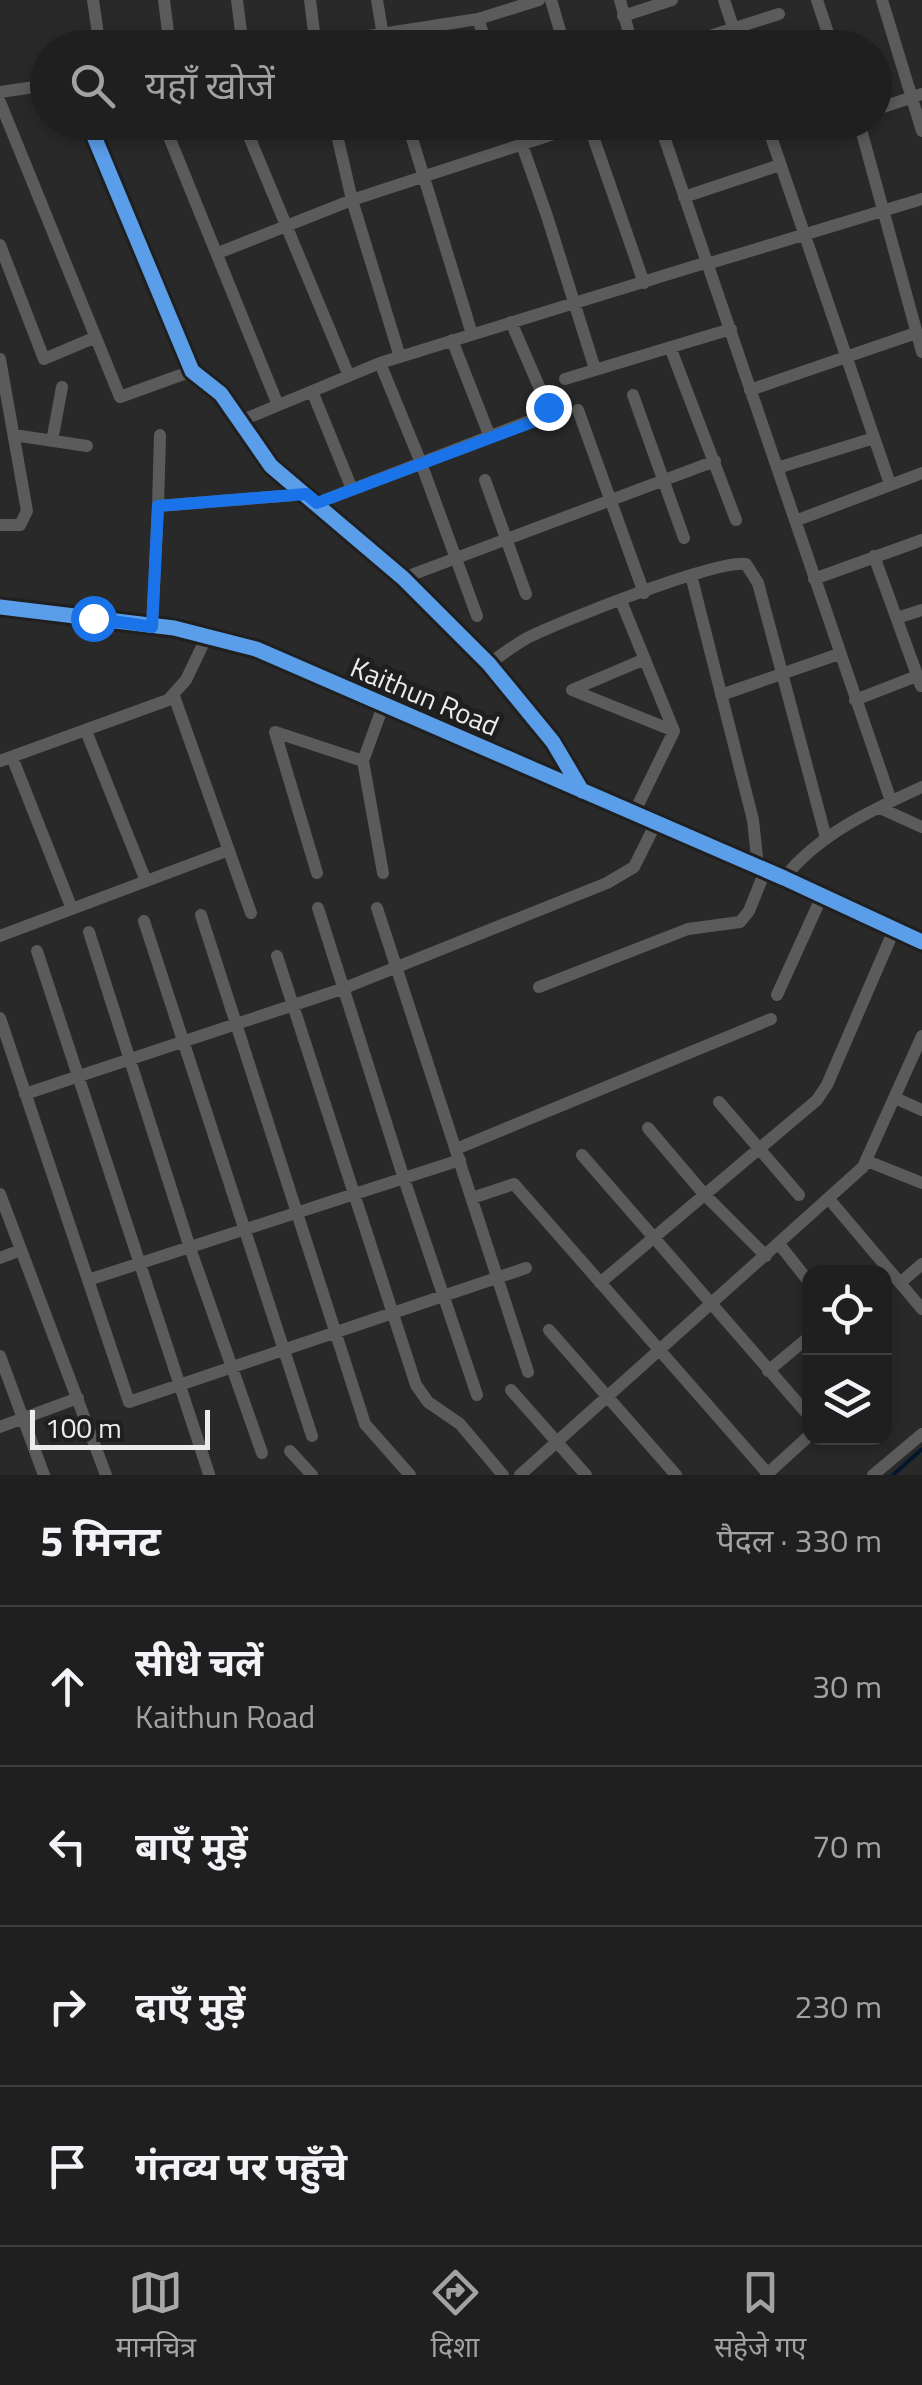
<!DOCTYPE html>
<html lang="hi">
<head>
<meta charset="utf-8">
<style>
	body { margin:0; font-family:"Titillium Web","Noto Sans Devanagari",sans-serif; background:#2c2c2c; color:#f1f3f6 }
	.controls { position:absolute; right:30px; bottom:30px; display:grid; overflow:hidden; border-radius:20px; box-shadow:0 5px 15px #0003 }
	.controls button { width:90px; height:90px; display:grid; place-items:center; padding:0; border:0; border-bottom:2px solid #3c3d3d; background:#1f1f1f; color:#f1f3f6; font:50px sans-serif }
	.scale { position:absolute; left:30px; bottom:25px; width:180px; box-sizing:border-box; padding-left:10px; border:5px solid #edeced; border-top:0; font-size:28px; line-height:35px; white-space:nowrap; color:#edeced; -webkit-text-stroke:8px #201f20; paint-order:stroke }
	.stop { position:absolute; width:30px; height:30px; margin:-22px; border:8px solid #1a73e8; border-radius:50%; background:#fff }
	.stop.end { background:#1a73e8; border-color:#fff; box-shadow:0 2px 10px #0008 }
	.list { margin:0; padding:0; list-style:none }
	h2 { display:flex; justify-content:space-between; align-items:center; height:130px; margin:0; padding:0 40px; font-size:42px }
	h2 small { font-size:32px; font-weight:400; color:#a1a2a4 }
	.list li { display:grid; grid-template-columns:65px 1fr auto; gap:30px; align-items:center; box-sizing:border-box; height:160px; padding:0 40px; border-top:2px solid #3c3d3d }
	.list b { display:block; font-size:38px; white-space:nowrap }
	.list p { margin:0; font-size:32px; white-space:nowrap; color:#a1a2a4 }
	.list em { font-size:32px; font-style:normal; color:#a1a2a4 }
	.icon { flex:none; width:55px; height:55px; fill:none; stroke:currentColor; stroke-width:2; stroke-linecap:round; stroke-linejoin:round }
	.map { position:relative; flex:none; width:922px; height:1475px; overflow:hidden }
	.search { position:absolute; background:#1f1f1f; box-shadow:0 5px 15px #0003; left:30px; right:30px; top:30px; height:110px; display:flex; align-items:center; gap:25px; box-sizing:border-box; padding:0 35px; border-radius:55px; color:#a1a2a4; font-size:38px }
	.sheet { height:770px; background:#1f1f1f }
	nav { display:flex; justify-content:space-around; align-items:center; box-sizing:border-box; height:140px; border-top:2px solid #3c3d3d; background:#1f1f1f; font-size:28px; color:#a1a2a4 }
	nav a { display:grid; justify-items:center; gap:5px }
	nav .on { color:#a8a8a8 }
	.map>svg:first-child { display:block }
	.lines { fill:none; stroke-linecap:round; stroke-linejoin:round }
	.stream { stroke:#04162e; stroke-width:4 }
	.minor { stroke:#5b5b5b; stroke-width:12 }
	.tertiary { stroke:#5b5b5b; stroke-width:15 }
	.cycleway-casing { stroke:#201f20; stroke-width:21 }
	.cycleway { stroke:#5a9eea; stroke-width:15 }
	.route { stroke:#1a73e8; stroke-width:12 }
	.labels { text-anchor:middle; dominant-baseline:central; stroke-width:10; stroke-linejoin:round; paint-order:stroke }
	.street-label { font-size:28px; fill:#edeced; stroke:#201f20 }
</style>
</head>
<body>
<div class="map">
<svg width="922" height="1475" viewBox="0 0 922 1475">
	<rect width="100%" height="100%" fill="#292929"/>
	<g class="lines">
		<!-- stream -->
		<path class="stream" d="M893,1475L922,1449"/>
		<!-- minor -->
		<path class="minor" d="M93,0L100,48
			M164,0L170,48
			M237,0L243,48
			M310,0L316,48
			M377,0L385,48
			M551,0L565,48
			M620,0L633,48
			M724,0L740,48
			M817,0L833,48
			M882,0L922,131
			M623,16L672,0
			M478,19L488,48
			M291,48L478,19L539,0
			M672,48L779,14
			M0,92L48,85
			M0,102L120,397L192,371
			M874,110L922,94
			M88,122L192,371L221,394L271,466L403,578L489,664L553,742L582,791
			M163,122L278,405
			M243,122L349,376
			M334,122L352,200L400,357
			M407,122L472,334
			M514,122L547,216L595,369
			M588,122L644,283
			M659,122L891,801
			M766,122L890,484
			M859,122L922,352
			M684,197L780,165
			M0,245L44,359L96,337
			M218,253L352,200L590,122
			M707,264L922,199
			M452,340L490,437
			M670,347L736,520
			M0,359L27,511L20,525H0
			M380,363L421,463L477,616
			M565,379L731,329
			M750,390L916,333
			M312,391L352,489
			M633,395L684,538
			M578,410L644,593
			M240,421L380,363L708,262
			M14,435L87,446
			M52,441L62,387
			M777,468L874,438
			M485,480L526,594
			M317,503L545,415L547,405L511,322
			M158,506L160,435
			M795,521L922,473
			M874,556L921,686
			M691,575L753,820L758,867
			M403,578L715,461
			M814,579L922,540
			M621,601L674,731L634,813
			M897,618L922,610
			M152,627L158,506L307,494
			M645,659L572,690L674,731
			M489,664C501,655 513,646 527,638C561,621 715,560 746,564L758,583L826,838
			M721,695L839,654
			M174,696L251,913
			M855,700L917,676
			M86,731L146,881
			M12,757L72,909
			M0,761L168,700L186,680L207,636
			M880,808L922,827
			M317,873L275,732L363,761
			M383,873L363,761L383,706
			M784,878C819,834 872,810 922,787
			M318,908L404,1179L477,1395
			M377,908L528,1372
			M201,915L365,1424L410,1475
			M144,921L312,1436
			M89,932L190,1248L262,1453
			M0,936L229,850
			M37,951L209,1474
			M277,956L416,1385L428,1402L460,1424L503,1475
			M539,987L688,929L740,922L749,911L765,871
			M777,995L822,896
			M0,1018L129,1402L526,1268
			M25,1094L342,989L607,883L634,867L656,823
			M895,1098L922,1110
			M719,1102L799,1195
			M648,1128L704,1194L766,1256
			M456,1149L771,1019
			M582,1155L810,1417
			M867,1161L922,1183
			M0,1194L106,1475
			M472,1198L514,1184L769,1475
			M829,1199L922,1309
			M779,1244L810,1283
			M0,1258L21,1250
			M88,1280L460,1160
			M600,1283L817,1100L827,1085L894,930
			M900,1283L922,1264
			M549,1330L676,1475
			M0,1356L44,1475
			M768,1371L810,1336
			M511,1390L586,1475
			M0,1427L78,1398
			M290,1451L312,1475
			M520,1475L863,1167L922,1036
			M766,1475L810,1435
			M873,1475L922,1434"/>
		<!-- tertiary -->
		<path class="tertiary" d="M0,607L174,628L256,649L784,878L922,942"/>
		<!-- cycleway casing -->
		<g class="cycleway-casing">
			<path id="cycleway" d="M88,122L192,371L221,394L271,466L403,578L489,664L553,742L582,791
				M0,607L174,628L256,649L784,878L922,942"/>
		</g>
		<!-- cycleway -->
		<use href="#cycleway" class="cycleway"/>
	</g>
	<g class="lines">
		<!-- route -->
		<path class="route" d="M93,618L152,627L158,506L306,494L317,503L535,421L546,415L548,407"/>
	</g>
	<g class="labels">
		<!-- street labels -->
		<g class="street-label">
			<text transform="translate(425 696) rotate(23)">Kaithun Road</text>
		</g>
	</g>
</svg>
<div class="controls">
<button><svg class="icon" aria-label="locate" viewBox="0 0 24 24"><circle cx="12" cy="12" r="6"/><path d="M12 2v4M12 18v4M2 12h4M18 12h4"/></svg></button>
<button><svg class="icon" aria-label="layers" viewBox="0 0 24 24"><path d="M12 4l9 5-9 5-9-5zM3 14l9 5 9-5"/></svg></button>
</div>
<div class="scale">100 m</div>
<div class="stop" style="left:93px;top:618px"></div>
<div class="stop end" style="left:548px;top:407px"></div>
<div class="search"><svg class="icon" aria-label="search" viewBox="0 0 24 24"><circle cx="10" cy="10" r="6"/><path d="M15 15l6 6"/></svg>यहाँ खोजें</div>
</div>
<section class="sheet">
<h2>5 मिनट<small>पैदल · 330 m</small></h2>
<ul class="list">
<li><svg class="icon" aria-label="ahead" viewBox="0 0 24 24"><path d="M12 20V5M6 11l6-6 6 6"/></svg><div><b>सीधे चलें</b><p>Kaithun Road</p></div><em>30 m</em></li>
<li><svg class="icon" aria-label="left" viewBox="0 0 24 24"><path d="M17 20v-9H6M10 6l-5 5 5 5"/></svg><div><b>बाएँ मुड़ें</b></div><em>70 m</em></li>
<li><svg class="icon" aria-label="right" viewBox="0 0 24 24"><path d="M7 20v-9h11M14 6l5 5-5 5"/></svg><div><b>दाएँ मुड़ें</b></div><em>230 m</em></li>
<li><svg class="icon" aria-label="arrive" viewBox="0 0 24 24"><path d="M6 21V4h12l-3 4 3 4H6"/></svg><div><b>गंतव्य पर पहुँचे</b></div></li>
</ul>
</section>
<nav>
<a class="on"><svg class="icon" aria-label="map" viewBox="0 0 24 24"><path d="M3 6l6-2 6 2 6-2v14l-6 2-6-2-6 2zM9 4v14M15 6v14"/></svg>मानचित्र</a>
<a><svg class="icon" aria-label="directions" viewBox="0 0 24 24"><path d="M12 3l9 9-9 9-9-9zM9 14v-3h6M13 9l2 2-2 2"/></svg>दिशा</a>
<a><svg class="icon" aria-label="saved" viewBox="0 0 24 24"><path d="M7 4h10v16l-5-4-5 4z"/></svg>सहेजे गए</a>
</nav>
</body>
</html>
